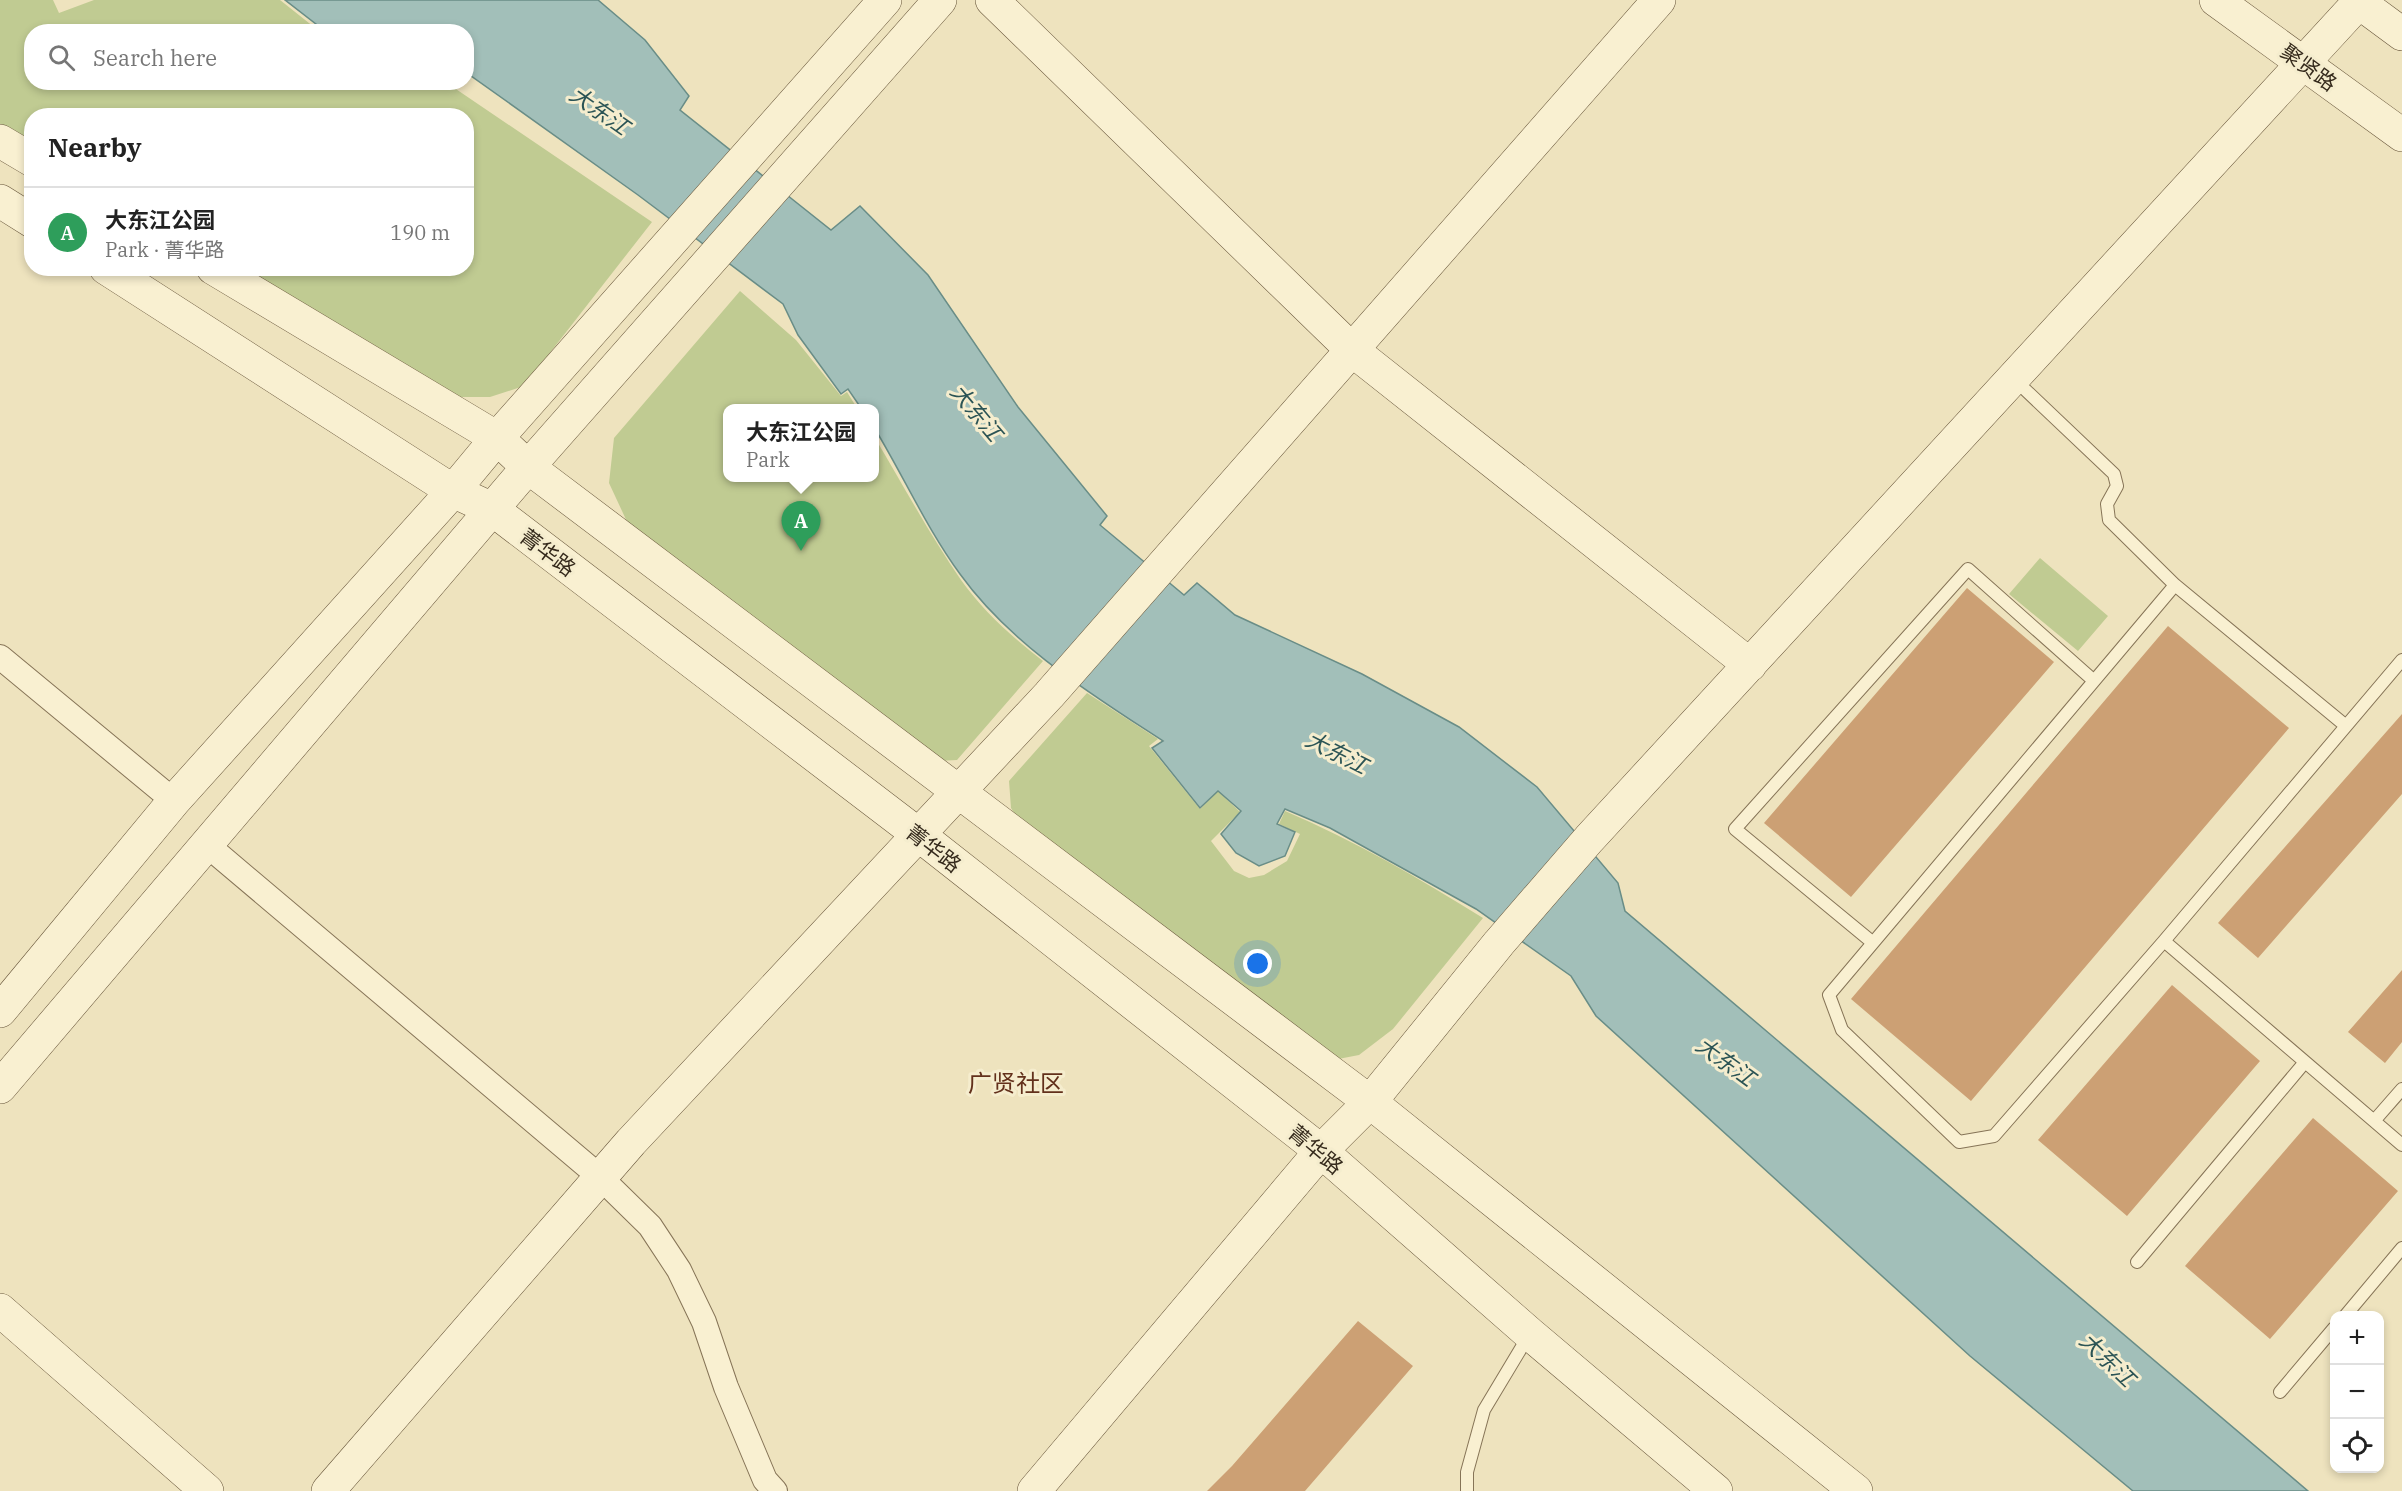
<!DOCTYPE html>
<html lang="en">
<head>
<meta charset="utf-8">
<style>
	body { margin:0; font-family:"IBM Plex Serif","Noto Sans SC",serif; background:#f2f2f2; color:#222 }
	.controls { position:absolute; right:18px; bottom:18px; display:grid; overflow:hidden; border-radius:12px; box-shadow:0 3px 9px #0003 }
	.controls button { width:54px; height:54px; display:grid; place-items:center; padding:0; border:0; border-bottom:2px solid #e0e0e0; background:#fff; color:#222; font:30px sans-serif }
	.you { position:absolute; left:1258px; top:964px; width:21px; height:21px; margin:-15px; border:4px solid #fff; border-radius:50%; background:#1a73e8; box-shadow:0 0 0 9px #1a73e833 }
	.badge { display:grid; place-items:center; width:39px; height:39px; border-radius:50%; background:#952f27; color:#fff; font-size:20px; font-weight:700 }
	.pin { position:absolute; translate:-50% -50px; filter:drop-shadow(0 2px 3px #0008) }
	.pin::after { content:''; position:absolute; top:32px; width:21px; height:18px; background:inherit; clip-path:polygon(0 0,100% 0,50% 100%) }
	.popup { position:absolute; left:723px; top:404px; width:156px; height:78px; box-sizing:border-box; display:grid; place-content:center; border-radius:12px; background:#fff; filter:drop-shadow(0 2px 4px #0005); font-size:20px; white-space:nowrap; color:#767676 }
	.popup b { font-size:22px; color:#222 }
	.popup::after { content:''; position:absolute; left:50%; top:100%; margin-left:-12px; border:12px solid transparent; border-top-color:#fff }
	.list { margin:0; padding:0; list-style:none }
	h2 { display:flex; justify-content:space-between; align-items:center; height:78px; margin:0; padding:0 24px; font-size:26px }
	h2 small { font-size:20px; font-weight:400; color:#767676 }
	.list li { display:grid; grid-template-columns:39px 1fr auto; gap:18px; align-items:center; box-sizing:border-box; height:90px; padding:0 24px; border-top:2px solid #e0e0e0 }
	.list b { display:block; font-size:22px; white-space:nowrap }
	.list p { margin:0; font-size:20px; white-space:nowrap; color:#767676 }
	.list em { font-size:20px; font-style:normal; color:#767676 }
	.icon { flex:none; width:33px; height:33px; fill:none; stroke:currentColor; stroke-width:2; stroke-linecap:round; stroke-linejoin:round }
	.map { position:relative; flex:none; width:2402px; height:1491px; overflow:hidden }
	.search { position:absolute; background:#fff; box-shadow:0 3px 9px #0003; left:24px; top:24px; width:450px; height:66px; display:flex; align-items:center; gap:15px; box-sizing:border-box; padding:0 21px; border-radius:24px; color:#767676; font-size:22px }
	.panel { position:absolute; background:#fff; box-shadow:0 3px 9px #0003; left:24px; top:108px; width:450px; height:168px; border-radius:24px }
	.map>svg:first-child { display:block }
	.green { fill:#c0cb92 }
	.water { fill:#a2bfb9; stroke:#698d87; stroke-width:1.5 }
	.building { fill:#cca074 }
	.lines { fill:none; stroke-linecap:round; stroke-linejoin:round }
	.lane-casing { stroke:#867457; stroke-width:14 }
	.street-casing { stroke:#867457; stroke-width:26 }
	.secondary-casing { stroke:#67553a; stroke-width:34 }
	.lane { stroke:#f9f0d1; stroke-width:12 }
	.street { stroke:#f9f0d1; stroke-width:24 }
	.secondary { stroke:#f9f0d1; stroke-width:33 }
	.labels { text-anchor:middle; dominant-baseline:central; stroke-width:6; stroke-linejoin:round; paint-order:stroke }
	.street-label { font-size:21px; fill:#352a1c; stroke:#f5edce }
	.water-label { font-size:22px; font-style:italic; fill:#2b5455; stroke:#f5edce }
	.quarter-label { font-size:24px; fill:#62301b; stroke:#f5edce }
</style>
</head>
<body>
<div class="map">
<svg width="2402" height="1491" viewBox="0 0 2402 1491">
	<rect width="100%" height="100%" fill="#eee3be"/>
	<!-- green -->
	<path class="green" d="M0,0H53L59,13L94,0H280L319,31L32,32V82H383L390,88L408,83H447L652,222L524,386L490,397H456L240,269L466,268V116H32L31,144L0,126Z
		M740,291L796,340L841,396L847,392L857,408H728V478H874L875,438C903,485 930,535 961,580C983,611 1013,638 1043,661L957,760L937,761L629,526L609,483L614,438Z
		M2040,558L2108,616L2078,651L2009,594Z
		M1087,693L1158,739L1149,746L1200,809L1218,791L1240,812L1211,841L1234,871L1249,878L1264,875L1287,861L1300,834L1279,824L1285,811C1355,841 1419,878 1483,918L1393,1029L1359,1055L1328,1061L1024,830L1011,808L1009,781Z"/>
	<!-- water -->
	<path class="water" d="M285,0H598L645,40L689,96L680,110L831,230L860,206L928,275L1018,407L1107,516L1100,525L1184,595L1197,583L1235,615L1362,674L1459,727L1537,787L1618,883L1625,911L2308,1491H2133L1970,1356L1596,1016L1571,976L1476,909L1330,828L1285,809L1277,824L1295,832L1285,856L1259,866L1236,853L1221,834L1241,811L1218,791L1200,808L1152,748L1163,741C1091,694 1011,645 960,574C927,529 904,477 875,429L874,408H861L848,389L841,394L798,335L783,304L638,195L467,73L466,32L325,31Z"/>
	<!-- building -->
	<path class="building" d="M1967,588L2054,662L1851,897L1764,823Z
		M2168,626L2289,728L1971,1101L1851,999Z
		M2402,714V794L2258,958L2218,923Z
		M2402,970V1042L2385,1063L2348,1032Z
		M2172,985L2260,1061L2127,1216L2038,1140Z
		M2313,1118L2398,1191L2270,1339L2185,1266Z
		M1358,1321L1413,1366L1305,1491H1207L1232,1466Z"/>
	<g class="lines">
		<!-- lane casing -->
		<g class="lane-casing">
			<path id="lane" d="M2015,380L2114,474L2117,486L2107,504L2109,520L2175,585L2346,726
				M2175,585L1829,995L1842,1030L1959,1142L1994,1136L2164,941L2402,660
				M2164,941L2402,1145
				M1872,942L1735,829L1968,569L2093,680
				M2374,1121L2402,1089
				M2137,1262L2305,1062
				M2345,1316L2402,1248
				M2280,1392L2334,1328
				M1467,1491V1472L1484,1410L1529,1335"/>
		</g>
		<!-- street casing -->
		<g class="street-casing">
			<path id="street" d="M0,657L174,801
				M207,845L600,1177L650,1226L679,1270L704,1322L726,1387L765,1480L775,1491"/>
		</g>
		<!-- secondary casing -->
		<g class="secondary-casing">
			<path id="secondary" d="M992,0L1352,350L1750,665
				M2216,0L2402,135
				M2356,0L2402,34
				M0,141L32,160
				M0,201L32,221
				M106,268L453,491L492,509L919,835L1321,1151L1530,1334L1716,1491
				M213,268L497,438L528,467L1370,1102L1856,1491
				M0,1011L174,801L453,491L497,438L885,0
				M0,1087L528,467L940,0
				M0,1310L207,1491
				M328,1491L631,1142L1049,695L1659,0
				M1034,1491L1321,1151L1370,1102L1499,943L1589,839L2361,0"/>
		</g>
		<!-- lane -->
		<use href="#lane" class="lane"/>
		<!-- street -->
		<use href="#street" class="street"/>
		<!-- secondary -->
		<use href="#secondary" class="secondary"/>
	</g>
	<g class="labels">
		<!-- street labels -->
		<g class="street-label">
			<text transform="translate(2309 67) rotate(36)">聚贤路</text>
			<text transform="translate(548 552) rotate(37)">菁华路</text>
			<text transform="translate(934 848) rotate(38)">菁华路</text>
			<text transform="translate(1316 1149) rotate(40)">菁华路</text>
		</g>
		<!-- water labels -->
		<g class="water-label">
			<text transform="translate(600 110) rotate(35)">大东江</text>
			<text transform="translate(977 412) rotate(50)">大东江</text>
			<text transform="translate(1337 752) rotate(27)">大东江</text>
			<text transform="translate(1726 1061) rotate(36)">大东江</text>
			<text transform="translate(2108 1359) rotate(44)">大东江</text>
		</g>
		<!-- quarter labels -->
		<g class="quarter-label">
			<text x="1016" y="1083">广贤社区</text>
		</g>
	</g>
</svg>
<div class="controls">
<button>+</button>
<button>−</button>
<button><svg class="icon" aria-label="locate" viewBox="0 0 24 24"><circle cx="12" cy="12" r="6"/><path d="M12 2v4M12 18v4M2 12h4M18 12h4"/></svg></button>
</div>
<div class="you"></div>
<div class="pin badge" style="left:801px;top:551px;background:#2e9e5b">A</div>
<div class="popup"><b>大东江公园</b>Park</div>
<div class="search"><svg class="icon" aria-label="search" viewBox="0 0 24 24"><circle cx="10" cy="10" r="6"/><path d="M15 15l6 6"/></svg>Search here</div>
<section class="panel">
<h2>Nearby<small></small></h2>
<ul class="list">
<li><span class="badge" style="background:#2e9e5b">A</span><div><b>大东江公园</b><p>Park · 菁华路</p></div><em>190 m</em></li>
</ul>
</section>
</div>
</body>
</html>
